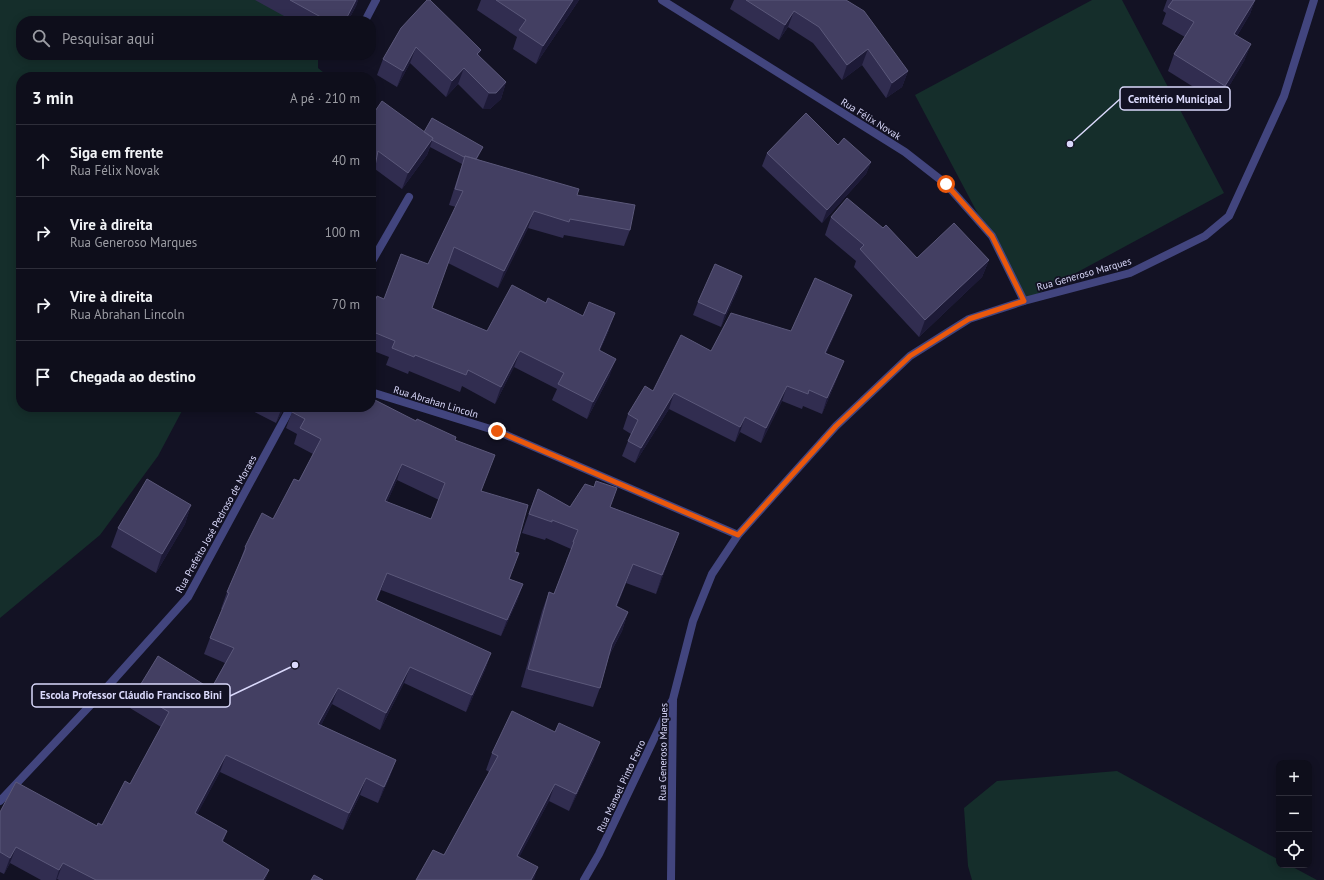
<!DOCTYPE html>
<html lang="pt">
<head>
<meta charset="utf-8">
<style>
	body { margin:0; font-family:"PT Sans",sans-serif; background:#171724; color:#f1f3f6 }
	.controls { position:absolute; right:12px; bottom:12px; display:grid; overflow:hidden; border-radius:8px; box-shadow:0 2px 10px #0003 }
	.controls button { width:36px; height:36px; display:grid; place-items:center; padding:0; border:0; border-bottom:1px solid #2e2e3a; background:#0e0e1b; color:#f1f3f6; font:20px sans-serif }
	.stop { position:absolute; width:12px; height:12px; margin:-9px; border:3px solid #ea580c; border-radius:50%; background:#fff }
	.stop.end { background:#ea580c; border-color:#fff; box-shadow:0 1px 4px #0008 }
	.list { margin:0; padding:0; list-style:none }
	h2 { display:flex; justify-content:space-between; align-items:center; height:52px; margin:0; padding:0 16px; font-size:17px }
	h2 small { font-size:13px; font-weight:400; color:#9b9ca3 }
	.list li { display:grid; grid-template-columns:26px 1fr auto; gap:12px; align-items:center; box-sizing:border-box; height:72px; padding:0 16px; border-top:1px solid #2e2e3a }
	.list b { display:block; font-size:15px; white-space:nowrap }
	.list p { margin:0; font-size:13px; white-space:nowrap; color:#9b9ca3 }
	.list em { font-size:13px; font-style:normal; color:#9b9ca3 }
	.icon { flex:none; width:22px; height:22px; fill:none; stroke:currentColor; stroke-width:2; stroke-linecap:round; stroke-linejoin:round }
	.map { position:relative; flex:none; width:1324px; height:880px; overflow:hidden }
	.search { position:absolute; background:#0e0e1b; box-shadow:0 2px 10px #0003; left:16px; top:16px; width:360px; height:44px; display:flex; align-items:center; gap:10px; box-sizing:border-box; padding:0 14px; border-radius:16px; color:#9b9ca3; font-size:15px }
	.panel { position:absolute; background:#0e0e1b; box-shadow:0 2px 10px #0003; left:16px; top:72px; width:360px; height:340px; border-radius:16px }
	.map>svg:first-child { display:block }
	.green { fill:#152e2b }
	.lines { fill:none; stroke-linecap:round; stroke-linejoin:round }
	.minor { stroke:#42457e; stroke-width:8 }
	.tertiary { stroke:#42457e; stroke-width:8 }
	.wall { fill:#312d50; fill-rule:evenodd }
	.shaded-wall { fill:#1d1a37 }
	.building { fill:#433f62; stroke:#5b587a; fill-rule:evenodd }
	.route { stroke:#ea580c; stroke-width:5 }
	.labels { text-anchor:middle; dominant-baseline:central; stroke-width:3.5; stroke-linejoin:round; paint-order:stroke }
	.street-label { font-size:10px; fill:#dad9fb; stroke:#131224 }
	.leader { fill:none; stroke:#dad9fb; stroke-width:1.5 }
	.callout-dot { fill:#dad9fb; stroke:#131224; stroke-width:1.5 }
	.callout { fill:#131224; stroke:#dad9fb; stroke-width:1.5 }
	.callout-label { font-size:11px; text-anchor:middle; font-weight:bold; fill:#dad9fb }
</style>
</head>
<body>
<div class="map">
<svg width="1324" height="880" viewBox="0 0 1324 880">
	<rect width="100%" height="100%" fill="#131224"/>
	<!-- green -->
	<path class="green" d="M0,0H311L319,21H21V55H318V68L329,77H21V407H184L158,456L100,535L0,618Z
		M1092,0H1122L1224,193L1024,301L915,95Z
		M1117,771L1279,860V865H1289L1317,880H972L968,866L964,808L997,781Z"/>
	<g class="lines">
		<!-- minor -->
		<path class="minor" d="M662,0L905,152L946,184L992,236L1024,301
			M365,21L376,0
			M371,263L409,197
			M371,392L497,431L738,535
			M0,801L100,695L188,597L291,407"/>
		<!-- tertiary -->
		<path class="tertiary" d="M584,880L599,854L672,701
			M671,880L673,699L693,621L712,574L738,535L836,426L910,356L969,319L1024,301L1130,273L1205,236L1229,216L1284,96L1314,0"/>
	</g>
	<!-- wall -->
	<path class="wall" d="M255,0H358L356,6L348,21H293Z
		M481,0H579L536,64L513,49L517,37L477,10Z
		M734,0H846L908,71L902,87L886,98L862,65L842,80L813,43L788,27L779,40L730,9Z
		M1167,0H1255L1250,14L1237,36L1251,44L1244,61L1219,103L1168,71L1174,54L1185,37L1162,24L1166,13L1163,11Z
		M401,28L479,56L506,82L501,99L490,109H483L458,84L446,97L410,63L397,87L377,75L383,59Z
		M371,117L424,132L483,147L477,159L577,195L630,230L624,246L564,235L563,238L528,228L498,288L448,263L432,308L487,331L546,303L609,330L600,350L610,375L587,419L552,400L557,389L514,367L495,404L462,386L460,392L409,371L408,374L386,365L389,357L371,350V312L384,299L428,264L456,207L449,205L462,164L430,147L427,155L402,189L375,169Z
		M838,145L871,162L866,174L822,223L762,166L767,153Z
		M831,217L917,258L989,260L982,277L919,337L854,267L856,261L825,235Z
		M742,276L738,289L721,327L693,315L698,302Z
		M846,310L826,353L838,376L822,414L803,406L802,409L782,401L761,443L740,432L735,442L669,409L635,463L622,456L628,441L631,434L623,429L628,414L653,391L711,351L791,331Z
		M245,407H285L276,423Z
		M292,412L416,421L456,440L482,491L515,552L510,579L523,584L517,601L501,636L381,590L376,601L491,653L485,670L466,712L404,683L380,730L332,704L321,725L396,760L390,776L378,803L360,795L343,830L220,772L197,814L227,831L223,842L269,870L265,880H59L57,879V880H41L10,863L4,874L0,872V812L97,826L102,825L130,784L161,727L130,708L136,692L211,689L225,663L204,654L210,638L222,609H221L227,592L239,564L245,547L273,519L299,481L313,454L294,444L297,434L286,428ZM397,480L439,500L431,519L387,502Z
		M594,487L611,507L679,533L656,594L626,583L617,606L628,612L622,631L609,656L600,688L593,707L521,687L542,611L549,592L554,594L567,561H566L571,549L546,538L545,540L522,533L531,507L538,489L570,507Z
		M191,505L185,524L156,573L111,547L118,528Z
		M492,753L594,759L569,811L549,801L519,857L444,855L489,772L486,770Z"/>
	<!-- shaded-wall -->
	<path class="shaded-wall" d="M356,0H358L356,6L348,21H345Z
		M573,0H579L536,64L543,46Z
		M1255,0L1250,14L1228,51L1234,34Z
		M794,11L788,27L779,40L785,25Z
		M1251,44L1244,61L1219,103L1225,86Z
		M416,47L410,63L397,87L403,71Z
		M868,49L862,65L842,80L847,65Z
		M481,50L476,66L477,54Z
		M464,68L458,84L446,97L452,81Z
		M908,71L902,87L886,98L892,83Z
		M506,82L501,99L490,109H483L489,93Z
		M433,138L427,155L402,189L408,173Z
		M483,147L472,169L474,163Z
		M871,162L866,174L822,223L827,210Z
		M534,211L528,228L498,288L504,271Z
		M989,260L982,277L919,337L925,320Z
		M742,276L738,289L721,327L725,314Z
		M852,295L846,310L820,368L825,353Z
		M615,313L609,330L593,366L599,350Z
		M520,351L514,367L495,404L501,387Z
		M616,359L610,375L587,419L593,402Z
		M844,361L838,376L822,414L827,398Z
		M787,386L782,401L761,443L766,428Z
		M674,393L669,409L635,463L641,448Z
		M282,407H285L276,423Z
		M745,417L740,432L735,442L740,427Z
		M402,464L397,480L380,518L385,501Z
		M191,505L185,524L156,573L162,554Z
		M679,533L672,552L656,594L662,575Z
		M633,564L626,583L610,625L616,606Z
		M387,573L381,590L370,617L376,600Z
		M523,584L517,601L501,636L507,620Z
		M628,612L622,631L605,663L612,644Z
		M491,653L485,670L466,712L472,695Z
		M410,667L404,683L380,730L386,713Z
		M338,688L332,704L313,741L318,724Z
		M600,742L594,759L569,811L576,794Z
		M226,755L220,772L189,830L195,813Z
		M396,760L390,776L378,803L384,787Z
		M366,778L360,795L343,830L349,813Z
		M555,784L549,801L511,873L517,856Z
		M227,831L221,848L222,841Z
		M16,847L10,863L4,874L10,858Z
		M63,863L57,879V880H56L59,870Z
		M538,867L534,880H531Z
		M269,870L265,880H263Z"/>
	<!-- building -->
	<path class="building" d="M290,0H356L345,21H328Z
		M427,0H430L481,50L477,54L506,82L496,93H489L464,68L452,81L416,47L403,71L383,59L401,28Z
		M496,0H573L543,46L519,30L526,20Z
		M746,0H846L864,11L908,71L892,83L868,49L847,65L819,27L794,11L785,25Z
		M1173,0H1255L1234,34L1251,44L1225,86L1174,54L1194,22L1168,7Z
		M382,101L433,138L408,173L378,151L371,186V117Z
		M806,113L838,145L844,138L871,162L827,210L767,153Z
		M432,118L483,147L476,159L465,156L464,157L432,140L433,138L424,132Z
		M465,156L579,189L577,195L635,205L630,230L570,219L569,222L534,211L504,271L454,247L432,308L487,331L512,285L546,303L548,298L583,316L589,302L615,313L599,350L616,359L593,402L558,384L564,373L520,351L501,387L468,370L466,375L415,355L414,357L392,348L395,341L371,331V312L377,296L384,299L401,254L428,264L463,191L455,189Z
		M847,198L883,228L886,225L917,258L954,223L989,260L925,320L860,249L864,245L831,217Z
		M715,264L742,276L725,314L698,302Z
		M815,278L852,295L825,353L844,361L827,398L809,390L808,394L787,386L766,428L745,417L740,427L674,393L641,448L628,441L638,420L628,414L645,386L653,391L681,335L711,351L731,313L791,331Z
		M371,398L416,421L417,419L456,437L455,440L495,455L481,491L528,505L515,552L519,553L509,579L523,584L507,620L387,573L376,600L491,653L472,695L410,667L386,713L338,688L318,724L396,760L384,787L366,778L349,813L226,755L195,813L227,831L222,841L269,870L263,880H96L63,863L59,870L16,847L10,858L0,852V812L16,782L97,826L98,823L102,825L125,781L130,784L169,712L136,692L158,656L211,689L234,648L210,638L229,593L227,592L246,548L245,547L262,513L273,519L294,479L299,481L321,439L300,428L305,419L292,412L294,407H371ZM402,464L445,483L431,519L385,501Z
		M147,479L191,505L162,554L118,528Z
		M596,481L617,488L610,507L679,533L662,575L633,564L616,606L628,612L612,644L600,688L528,669L549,592L554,594L574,542H573L578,530L552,520V522L529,514L538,489L570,507L585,484L594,487Z
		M512,711L555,732L559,723L600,742L576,794L555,784L517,856L538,867L531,880H416L433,850L444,855L498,756L492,753Z
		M314,875L323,880H311Z"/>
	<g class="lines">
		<!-- route -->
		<path class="route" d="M497,431L738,535L836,426L910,356L969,319L1024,301L992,236L946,184"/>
	</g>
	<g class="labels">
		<!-- street labels -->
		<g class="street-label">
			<text transform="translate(871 119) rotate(32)">Rua Félix Novak</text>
			<text transform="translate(1084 274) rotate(-16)">Rua Generoso Marques</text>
			<text transform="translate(436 402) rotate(17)">Rua Abrahan Lincoln</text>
			<text transform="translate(216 524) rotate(-61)">Rua Prefeito José Pedroso de Moraes</text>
			<text transform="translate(663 752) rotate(-89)">Rua Generoso Marques</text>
			<text transform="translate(621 786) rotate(-65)">Rua Manoel Pinto Ferro</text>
		</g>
	</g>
	<!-- callouts -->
	<path class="leader" d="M1070 144L1120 99M295 665L230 696"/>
	<g class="callout-dot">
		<circle cx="1070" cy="144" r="4"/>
		<circle cx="295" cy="665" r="4"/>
	</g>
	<g class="callout">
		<rect x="1120" y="87" width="110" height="23" rx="4"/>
		<rect x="32" y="684" width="198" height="23" rx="4"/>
	</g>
	<g class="callout-label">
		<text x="1175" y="103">Cemitério Municipal</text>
		<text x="131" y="699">Escola Professor Cláudio Francisco Bini</text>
	</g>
</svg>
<div class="controls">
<button>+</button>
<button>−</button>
<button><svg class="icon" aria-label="locate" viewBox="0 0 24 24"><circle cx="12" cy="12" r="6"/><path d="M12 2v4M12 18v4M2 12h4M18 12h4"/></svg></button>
</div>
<div class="stop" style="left:946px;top:184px"></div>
<div class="stop end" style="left:497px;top:431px"></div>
<div class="search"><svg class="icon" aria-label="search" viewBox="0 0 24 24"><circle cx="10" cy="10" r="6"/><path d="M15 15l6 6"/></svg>Pesquisar aqui</div>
<section class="panel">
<h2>3 min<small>A pé · 210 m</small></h2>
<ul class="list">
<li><svg class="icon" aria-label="ahead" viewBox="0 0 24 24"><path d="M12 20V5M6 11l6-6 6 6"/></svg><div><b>Siga em frente</b><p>Rua Félix Novak</p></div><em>40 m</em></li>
<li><svg class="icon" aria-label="right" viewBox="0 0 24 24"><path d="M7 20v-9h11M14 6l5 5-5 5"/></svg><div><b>Vire à direita</b><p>Rua Generoso Marques</p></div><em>100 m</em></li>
<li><svg class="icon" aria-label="right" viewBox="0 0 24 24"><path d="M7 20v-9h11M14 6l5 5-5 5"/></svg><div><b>Vire à direita</b><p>Rua Abrahan Lincoln</p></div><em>70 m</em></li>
<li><svg class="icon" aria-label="arrive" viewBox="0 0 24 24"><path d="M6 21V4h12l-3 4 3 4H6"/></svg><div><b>Chegada ao destino</b></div></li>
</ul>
</section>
</div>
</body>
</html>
